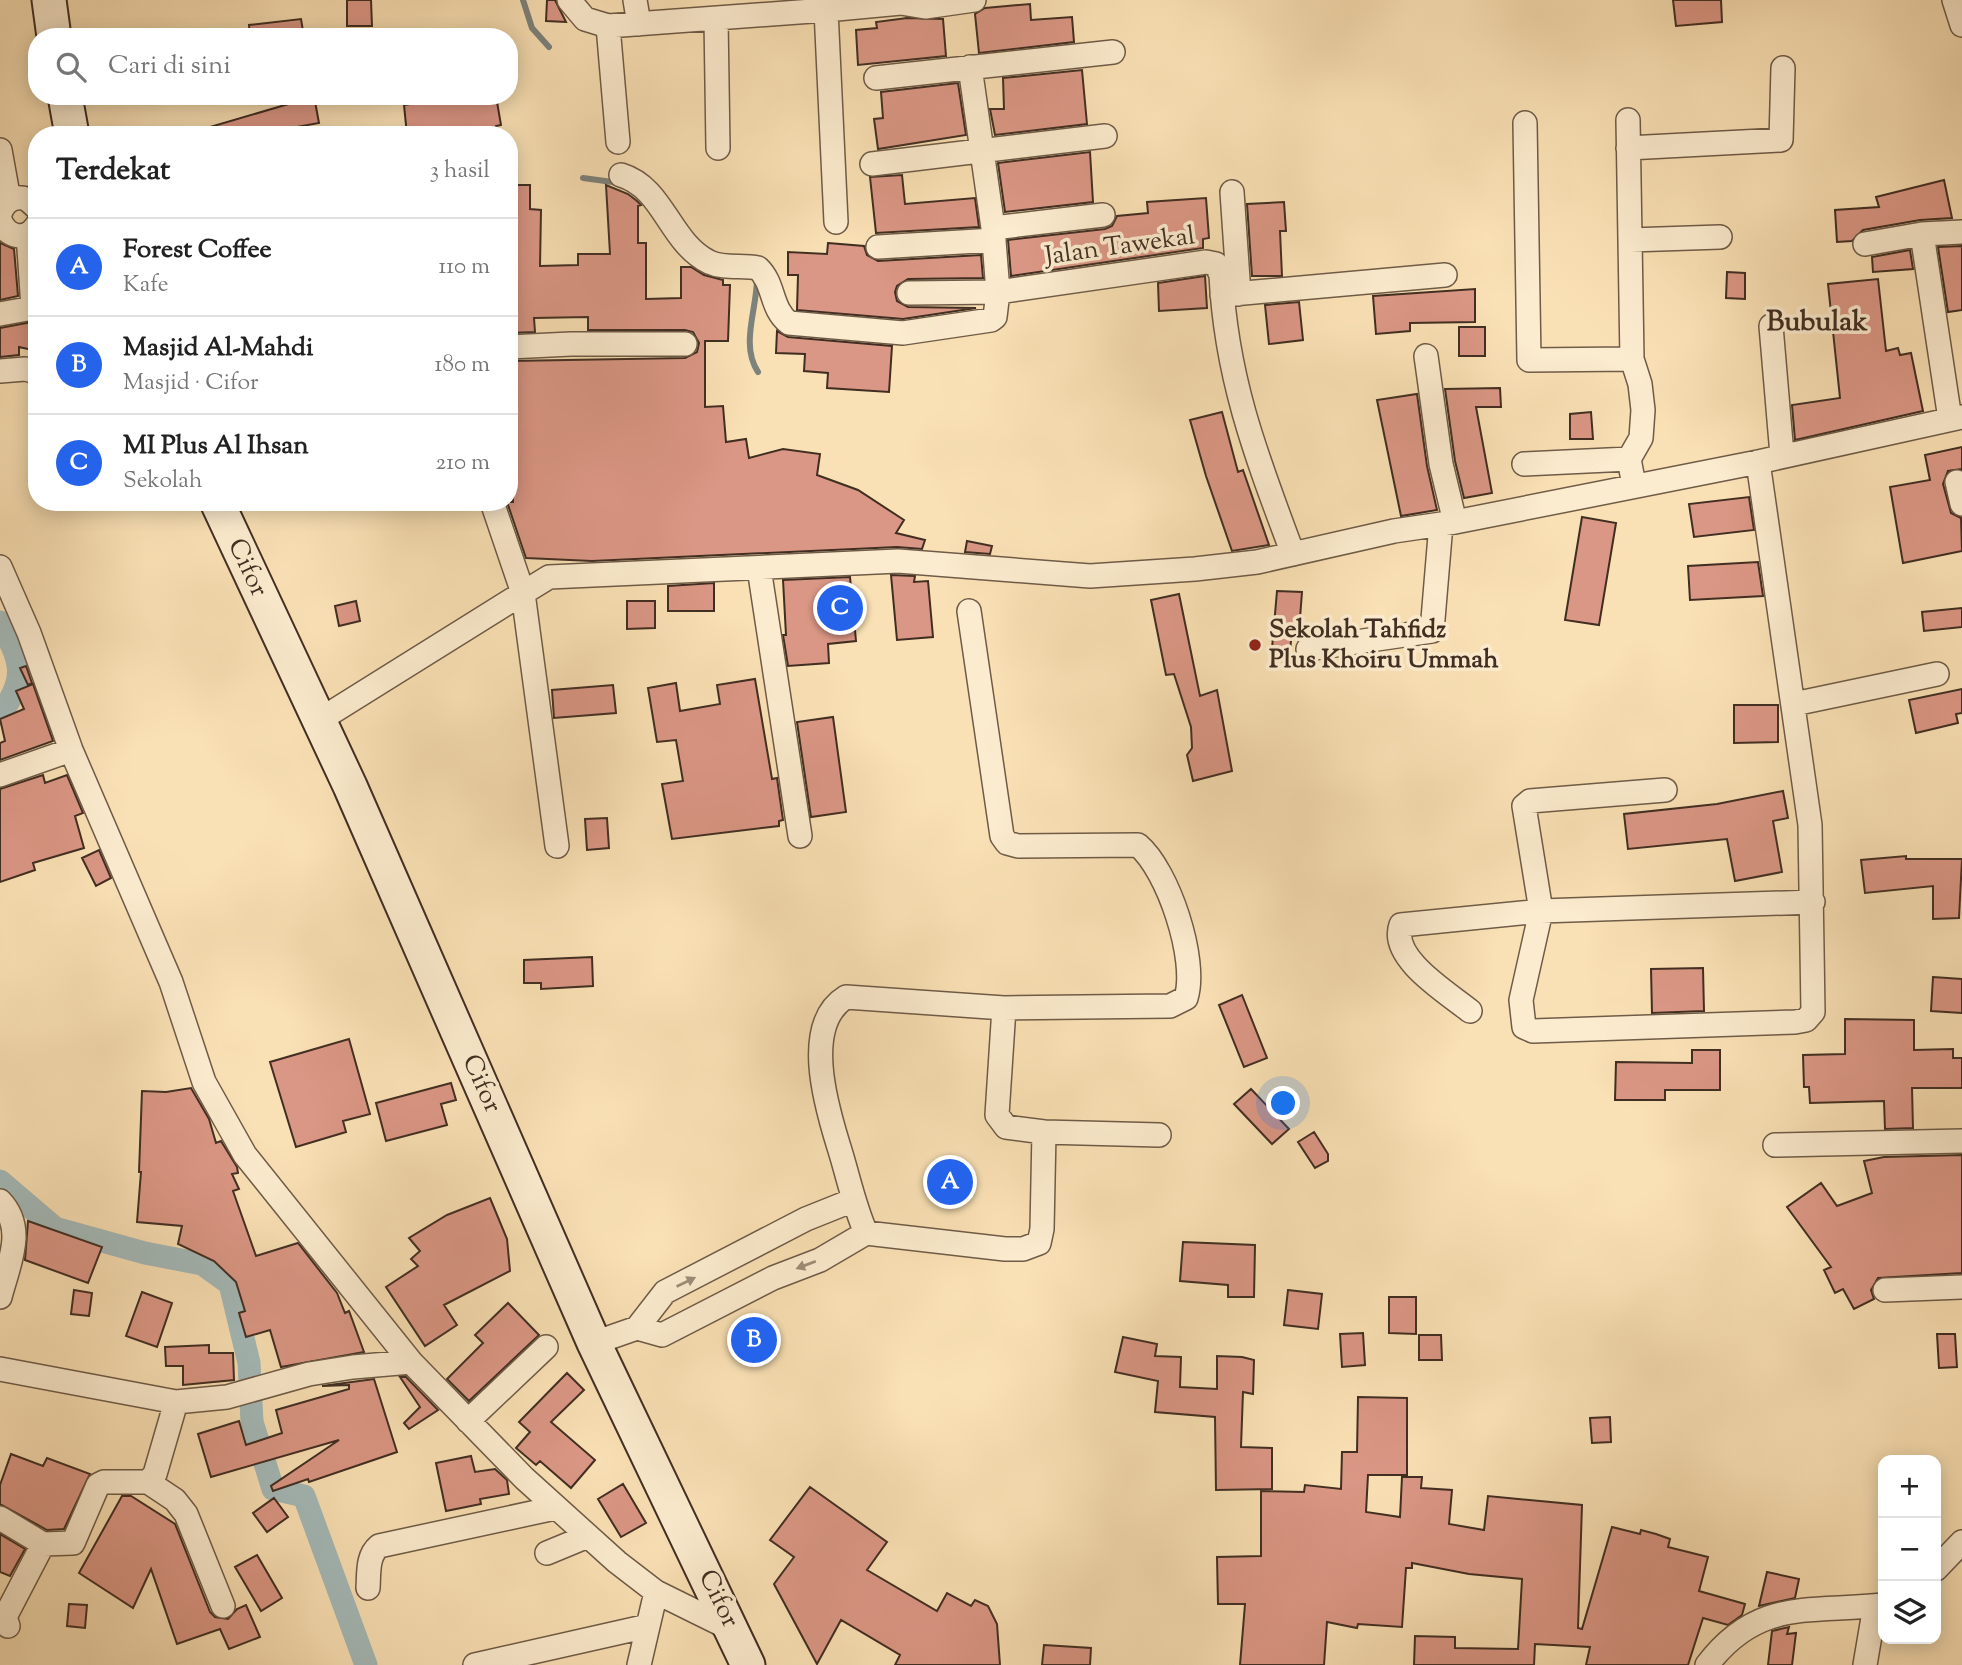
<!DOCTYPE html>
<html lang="id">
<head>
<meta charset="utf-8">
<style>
	body { margin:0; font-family:"Sorts Mill Goudy",serif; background:#f2f2f2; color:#222 }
	.controls { position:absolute; right:21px; bottom:21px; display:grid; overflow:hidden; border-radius:14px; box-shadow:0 4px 18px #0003 }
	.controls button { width:63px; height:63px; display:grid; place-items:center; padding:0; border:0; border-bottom:2px solid #e0e0e0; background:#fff; color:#222; font:35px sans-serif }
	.you { position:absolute; left:1284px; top:1104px; width:24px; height:24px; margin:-18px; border:5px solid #fff; border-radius:50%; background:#1a73e8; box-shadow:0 0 0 10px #1a73e833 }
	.badge { display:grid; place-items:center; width:46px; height:46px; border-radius:50%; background:#2563eb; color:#fff; font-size:23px; font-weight:700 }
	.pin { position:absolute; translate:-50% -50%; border:4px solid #fff; box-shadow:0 2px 7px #0006 }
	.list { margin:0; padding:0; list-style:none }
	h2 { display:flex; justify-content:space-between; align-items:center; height:91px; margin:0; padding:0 28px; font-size:30px }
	h2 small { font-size:23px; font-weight:400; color:#767676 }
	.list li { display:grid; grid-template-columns:46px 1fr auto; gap:21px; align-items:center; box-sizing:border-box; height:98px; padding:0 28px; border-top:2px solid #e0e0e0 }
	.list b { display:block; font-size:26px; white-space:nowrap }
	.list p { margin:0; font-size:23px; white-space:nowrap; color:#767676 }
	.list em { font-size:23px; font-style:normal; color:#767676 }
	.icon { flex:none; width:38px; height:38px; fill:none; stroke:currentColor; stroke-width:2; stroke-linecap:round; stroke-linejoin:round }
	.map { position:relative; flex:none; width:1962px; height:1665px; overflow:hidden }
	.search { position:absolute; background:#fff; box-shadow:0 4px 18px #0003; left:28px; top:28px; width:490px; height:77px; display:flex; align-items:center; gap:18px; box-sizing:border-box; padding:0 24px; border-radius:28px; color:#767676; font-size:26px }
	.panel { position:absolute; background:#fff; box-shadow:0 4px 18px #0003; left:28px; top:126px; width:490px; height:385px; border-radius:28px }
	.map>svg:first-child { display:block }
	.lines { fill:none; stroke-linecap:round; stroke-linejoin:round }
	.stream { stroke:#7c827d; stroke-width:6 }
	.canal { stroke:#a4bab9; stroke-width:23 }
	.building { fill:#db9785; stroke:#412e22; stroke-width:2 }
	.street-casing { stroke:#6f5b47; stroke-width:26 }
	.secondary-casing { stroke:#412e22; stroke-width:37 }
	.street { stroke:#fceccf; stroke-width:23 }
	.secondary { stroke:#fceccf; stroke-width:33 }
	.oneway { fill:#9e8d78 }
	.poi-dot { fill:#8f2418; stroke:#fceccf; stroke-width:2.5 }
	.labels { text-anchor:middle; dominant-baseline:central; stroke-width:7; stroke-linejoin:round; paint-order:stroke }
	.street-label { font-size:26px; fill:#412e22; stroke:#fceccf }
	.poi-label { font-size:26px; font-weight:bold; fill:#412e22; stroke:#fceccf; text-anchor:start }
	.neighbourhood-label { font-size:28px; font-weight:bold; fill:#412e22; stroke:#fceccf }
</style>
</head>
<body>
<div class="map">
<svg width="1962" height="1665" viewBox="0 0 1962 1665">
	<rect width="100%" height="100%" fill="#fae1b5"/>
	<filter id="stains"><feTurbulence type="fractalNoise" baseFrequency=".00286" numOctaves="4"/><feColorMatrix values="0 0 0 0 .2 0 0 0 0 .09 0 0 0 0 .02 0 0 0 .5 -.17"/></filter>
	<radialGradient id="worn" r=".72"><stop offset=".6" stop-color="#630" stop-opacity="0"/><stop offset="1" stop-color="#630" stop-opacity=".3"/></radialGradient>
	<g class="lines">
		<!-- stream -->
		<path class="stream" d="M523,0L532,28L549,47
			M583,178L620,183
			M757,279C757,309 740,345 758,372"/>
		<!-- canal -->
		<path class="canal" d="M0,622C20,660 29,677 0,714
			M0,1181L55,1228L145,1253L202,1264L230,1284L249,1363L252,1422L273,1489L304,1496L366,1665"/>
	</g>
	<!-- building -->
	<path class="building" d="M347,0H371L372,26H347Z
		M547,0H555L566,22L546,21Z
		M1673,0H1721L1722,22L1676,26Z
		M1030,4L1031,20L1072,17L1074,42L979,53L975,14L985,8Z
		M907,18L943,19L946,56L858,65L856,30L877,28L876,22Z
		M301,19L304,37H250L249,25Z
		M1082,70L1087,124L995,135L990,109H1004L1003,78Z
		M958,83L966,135L878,149L874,119L883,118L881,92Z
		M291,96H314L319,123L269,132L270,135H201L200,130L292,103Z
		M462,96H496L501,125L496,126L498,135H407L404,105Z
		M1090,152L1093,202L1005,212L998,163Z
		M902,175L905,204L975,198L979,227L876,233L870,177Z
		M1944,180L1952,218L1920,220L1863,230L1852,241L1837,242L1835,210L1879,207L1876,197Z
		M509,185H530V209L541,210L540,266L578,265V254H610L606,185L628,194L637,201L641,205L638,206V243H646V299L681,298V267H691L704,275L723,280V285H730L728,341H705V407L723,406L726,442L746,439L749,458L783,449L820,454L817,475L858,490L904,520L896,533L925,540L922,549L897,547L592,561L526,558L507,502H513V457H509V361L685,358L697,352L699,343L693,332L685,330H588V317L534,318L535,332L509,333Z
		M1206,198L1209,238L1203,239V248L1011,276L1008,240L1105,229L1112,226L1117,216L1148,213L1147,202Z
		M1284,202L1286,231H1280L1282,276H1252L1247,204Z
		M0,243L14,249L18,296L0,300Z
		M828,243L864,246L867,255L878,261L981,255L983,278L908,279L897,286L895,292L897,301L908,307L976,308L903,319L797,310L798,275H788V252L827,254Z
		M1962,246V310L1948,312L1938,247Z
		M1910,250L1913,269L1873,272L1872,257Z
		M1727,272L1745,273V299L1726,298Z
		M1205,276L1207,308L1159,311L1158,283Z
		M1878,279L1886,351L1898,348L1900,355L1911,353L1923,411L1795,440L1792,405L1840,398L1828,284Z
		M1475,289V322L1410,323V331L1376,334L1373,296Z
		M1299,302L1303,340L1269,344L1265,305Z
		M37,321V351L19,347V355L0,357V328Z
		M1459,327H1485V356H1459Z
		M777,331L788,337L892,346L889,392L827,388L828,373L804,371L805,354L776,353Z
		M1500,388L1501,407H1476L1492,493L1464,498L1455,461L1445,389Z
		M1417,394L1427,466L1437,510L1401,516L1377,400Z
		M1222,412L1238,472L1243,470L1269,545L1232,551L1206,476L1190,420Z
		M1591,412L1593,439H1570V414Z
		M1962,447V469L1948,471L1943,484L1951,513L1961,518L1962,551L1903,563L1890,487L1930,480L1925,455Z
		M1749,497L1754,530L1694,537L1689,504Z
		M1582,517L1616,523L1599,625L1565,620Z
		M967,541L992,546L990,554L965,552Z
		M1758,562L1763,596L1690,600L1688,566Z
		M891,575L915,576L914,582L928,581L933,637L897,640Z
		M850,577L856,641L828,644L829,663L788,666L783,635H786L783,580Z
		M714,583V611H668V586Z
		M1277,591L1302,592L1299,631L1292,630L1289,662L1271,660Z
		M1179,594L1200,696L1217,690L1232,771L1193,781L1187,755L1192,748L1191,727L1174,674L1166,675L1151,600Z
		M356,601L360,621L339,626L335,606Z
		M627,601H655V628L627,629Z
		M1962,608V627L1924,631L1922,612Z
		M26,666L32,683L28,685L20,668Z
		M755,679L772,779L777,778L783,820L779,821V826L672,839L662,784L683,781L676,740L657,742L648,688L676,683L680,711L720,704L717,685Z
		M33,684L53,741L0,760V743L5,741L0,719L24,709L16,691Z
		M613,685L616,713L554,718L552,690Z
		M1962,689V713L1956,714L1958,723L1916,733L1909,700Z
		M1734,705H1778V742L1734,743Z
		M833,717L846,812L811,817L797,722Z
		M43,775L45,783L67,775L83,813L75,816L84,848L33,863L35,870L0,882V789Z
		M1783,791L1788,818L1773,821L1782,872L1735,881L1727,839L1628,849L1624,814L1717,804Z
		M607,818L609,848L587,850L585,819Z
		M99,850L111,878L96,886L82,858Z
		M1906,856V859H1962L1959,918L1933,919V886L1865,893L1861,860Z
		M592,957L593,986L541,989V983H524V960Z
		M1703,968L1704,1011L1652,1013L1651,969Z
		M1933,977L1962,979V1013L1931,1011Z
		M1242,995L1267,1058L1244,1067L1219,1005Z
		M1845,1019L1914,1020V1050L1953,1049V1058H1962V1088H1912L1913,1128L1885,1129L1884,1101L1810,1103L1809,1087H1804L1803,1055L1845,1054Z
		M349,1039L370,1114L343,1121L346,1132L296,1147L270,1062Z
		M1692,1050H1720V1090H1665V1100H1615L1616,1062L1692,1063Z
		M451,1083L456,1100L441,1104L447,1125L386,1141L376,1103Z
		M191,1088L209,1119L216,1143L221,1141L237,1167L238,1173L232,1174L239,1189L233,1191L256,1256L298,1243L337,1293L345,1313L349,1311L364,1352L281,1367L270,1330L246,1337L239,1313L245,1311L236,1282L214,1261L178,1244L182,1226L137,1222L141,1172H139L142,1091L166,1092Z
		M1251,1089L1289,1129L1272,1144L1234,1104Z
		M1314,1132L1328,1154V1161L1315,1168L1298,1142Z
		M1962,1155V1273L1878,1278L1871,1290L1874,1299L1854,1309L1843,1289L1835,1293L1824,1270L1831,1267L1787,1207L1821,1183L1837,1206L1872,1193L1864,1161L1884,1157Z
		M490,1198L507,1239L510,1271L444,1305L457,1325L425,1346L386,1287L418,1266L411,1259L420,1251L409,1238L447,1215Z
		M28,1221L102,1247L88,1283L25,1260Z
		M1183,1242L1255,1245L1254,1297H1228V1285L1180,1281Z
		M74,1290L92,1293L89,1316L71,1314Z
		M1288,1290L1322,1294L1318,1329L1284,1325Z
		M142,1292L172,1303L157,1347L126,1336Z
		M1389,1297H1416V1334L1389,1333Z
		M508,1303L539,1335L469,1401L447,1379L483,1343L475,1335Z
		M1363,1333L1365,1365L1342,1367L1340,1334Z
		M1937,1334H1955L1957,1367L1939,1368Z
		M1419,1335H1441L1442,1360H1419Z
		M1123,1337L1157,1344L1155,1356L1181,1357L1180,1387L1217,1389V1356L1242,1357L1254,1360L1253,1394L1243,1392L1241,1447L1272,1448V1489L1216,1490L1215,1417L1155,1412L1158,1381L1115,1372Z
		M209,1345V1353H233L234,1380L183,1385V1366H166L165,1347Z
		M567,1373L584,1390L551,1422L595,1460L571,1488L540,1461L536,1465L516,1448L530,1432L519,1422Z
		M400,1377H406L438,1410L409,1429L404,1423L420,1407Z
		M374,1379L397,1452L309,1482L308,1479L273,1491L271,1486L339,1440L211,1477L198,1434L239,1421L246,1445L282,1433L276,1410L349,1389V1385L322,1386Z
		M1358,1397L1407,1398V1475H1368L1366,1512L1400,1517L1402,1477H1422L1421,1488L1452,1490L1449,1524L1484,1530L1488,1496L1582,1505L1578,1628L1582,1629L1612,1527L1640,1534L1641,1530L1656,1534L1670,1539L1668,1547L1708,1557L1699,1591L1745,1604L1742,1615L1728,1625L1703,1618L1688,1665H1586L1590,1647L1535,1644L1534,1665H1414L1415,1636L1455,1637V1648L1518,1649L1522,1579L1469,1574L1412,1563V1568H1406L1402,1627L1358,1624L1357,1628L1327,1622L1324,1665H1240L1245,1604H1218L1217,1557L1261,1556V1491L1304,1492L1305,1485L1341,1489L1342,1452H1357Z
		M1610,1417L1611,1442L1592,1443L1590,1418Z
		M11,1454L43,1466L47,1458L90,1474L64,1529L47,1530L0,1504V1485Z
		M471,1456L475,1472L495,1469L507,1480L509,1494L480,1499L481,1504L446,1511L436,1463Z
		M623,1484L646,1523L621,1537L598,1499Z
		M810,1487L887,1542L867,1570L937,1611L947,1593L971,1606L975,1600L988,1606L997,1624L1000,1665H895L900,1655L841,1620L817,1664L774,1584L794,1557L770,1540Z
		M122,1496H131L175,1524L210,1612L215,1617L228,1619L237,1609L246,1605L260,1637L229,1649L220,1629L177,1644L151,1569L133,1608L79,1573Z
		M274,1498L288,1517L267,1532L253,1513Z
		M0,1534L25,1549L10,1576L0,1572Z
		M257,1555L282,1598L261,1611L235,1567Z
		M1767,1572L1799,1579L1795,1598L1759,1606Z
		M69,1604L87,1605L85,1628L67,1626Z
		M1789,1627L1787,1634L1796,1633L1792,1665H1768L1772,1631Z
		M1044,1645L1091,1648L1090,1665H1042Z"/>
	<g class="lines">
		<!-- street casing -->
		<g class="street-casing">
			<path id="street" d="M569,0L585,19L608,26L826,10L836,222
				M635,0L639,24
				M1954,0L1962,25
				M826,10L901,3L925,7L974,0
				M716,19L718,148
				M608,26L618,142
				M970,67L993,228L998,292L1206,262L1216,264L1221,275C1226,379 1257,458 1293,554
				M876,78L1113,52
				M1628,120L1632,359L1640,384L1643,410L1641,438L1629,459L1634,485
				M1525,123L1529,360L1632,359
				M1628,148L1781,140L1783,68
				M0,150L9,200
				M872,164L1105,136
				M621,175C664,188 669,242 709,262C724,269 742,265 758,268C775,284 770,308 789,323L903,333L991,320L995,317L998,292L909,293
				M1232,192L1239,294
				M0,214C4,201 14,195 27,199L37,208
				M0,220C7,238 26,242 37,225
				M993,228L1103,215
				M1922,234L1950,419
				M1630,240L1720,237
				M1865,244L1922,234L1962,232
				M878,247L994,240
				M1222,295L1445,275
				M0,314L33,308L28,234
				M1771,326L1782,455
				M509,347L571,344H685
				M1426,356L1441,464L1455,522
				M0,371L25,369L37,372
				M1524,464L1629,459
				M1957,482L1962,504
				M492,502L523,593L549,577L898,561L1090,576L1195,569L1257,562L1394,531L1455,522L1758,462L1962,417
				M0,567L29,633L71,750L171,982L204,1082L245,1155L411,1362L524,1478L617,1562L656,1592L733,1630
				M759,568L800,836
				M969,611L1002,836L1007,843L1018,846L1138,845C1168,870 1198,960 1186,998L1170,1006L1004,1008
				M1308,649L1432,631L1441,524
				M1794,704L1937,674
				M318,721L523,593L557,846
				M0,775L71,750
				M1665,790L1530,801L1524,806L1541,911L1521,1000L1524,1027L1533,1031L1795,1022L1806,1020L1813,1012L1810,825L1758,462
				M1470,1011C1448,993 1389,958 1401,925L1541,911L1813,902
				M1775,1145L1962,1141
				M0,1201C27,1229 8,1265 0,1297
				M866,1233C853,1203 848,1175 838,1144C826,1105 802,1024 846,997L1004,1008L997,1115L1006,1127L1044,1132
				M1885,1290L1962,1287
				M637,1328L665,1292L806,1219L851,1201
				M594,1343L637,1328L662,1335L773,1278L820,1260L866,1233L1005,1249H1023L1039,1243L1042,1229L1044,1132L1159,1135
				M0,1369L176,1402L227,1397L309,1374L353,1367L411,1362
				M468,1421L546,1347
				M148,1482L175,1500L186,1514L223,1606
				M0,1518L43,1544L73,1543L98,1485L104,1482H148L155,1474L176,1402
				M547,1553L588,1536
				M1936,1569L1962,1542
				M368,1588C369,1573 367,1556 379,1546L555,1508
				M8,1626L5,1617L43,1544
				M475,1665L648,1626
				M639,1665L656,1592
				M1707,1665C1758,1598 1809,1613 1883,1605
				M1865,1665L1875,1606"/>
		</g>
		<!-- secondary casing -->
		<g class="secondary-casing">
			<path id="secondary" d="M49,0L54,37
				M65,96L72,135
				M217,502L350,786L594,1343L748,1665"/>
		</g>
		<!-- street -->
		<use href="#street" class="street"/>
		<!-- secondary -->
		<use href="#secondary" class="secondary"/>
	</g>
	<!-- one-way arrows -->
	<defs><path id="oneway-solid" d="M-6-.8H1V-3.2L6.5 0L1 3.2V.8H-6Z" transform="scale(1.75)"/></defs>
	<g class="oneway">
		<use href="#oneway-solid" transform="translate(806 1265) rotate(159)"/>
		<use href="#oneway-solid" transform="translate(686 1282) rotate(-26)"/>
	</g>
	<!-- markers -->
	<circle class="poi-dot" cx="1255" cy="645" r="7"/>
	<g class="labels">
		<!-- street labels -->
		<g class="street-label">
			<text transform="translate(1120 247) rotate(-8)">Jalan Tawekal</text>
			<text transform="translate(247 568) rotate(65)">Cifor</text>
			<text transform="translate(481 1084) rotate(66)">Cifor</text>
			<text transform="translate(718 1599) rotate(64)">Cifor</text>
		</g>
		<!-- poi labels -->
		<g class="poi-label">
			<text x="1269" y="630">Sekolah Tahfidz<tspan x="1269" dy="30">Plus Khoiru Ummah</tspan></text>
		</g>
		<!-- neighbourhood labels -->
		<g class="neighbourhood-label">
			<text x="1817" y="323">Bubulak</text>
		</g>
	</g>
	<rect width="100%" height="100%" filter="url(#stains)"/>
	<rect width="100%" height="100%" fill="url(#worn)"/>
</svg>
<div class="controls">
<button>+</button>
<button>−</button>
<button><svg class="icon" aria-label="layers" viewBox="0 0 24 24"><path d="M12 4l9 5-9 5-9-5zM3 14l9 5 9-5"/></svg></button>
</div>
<div class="you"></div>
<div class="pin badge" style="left:950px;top:1182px">A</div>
<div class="pin badge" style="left:754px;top:1340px">B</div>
<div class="pin badge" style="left:840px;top:608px">C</div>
<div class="search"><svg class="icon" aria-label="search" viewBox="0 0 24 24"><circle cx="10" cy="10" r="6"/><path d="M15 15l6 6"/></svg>Cari di sini</div>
<section class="panel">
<h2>Terdekat<small>3 hasil</small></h2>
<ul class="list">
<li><span class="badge">A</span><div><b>Forest Coffee</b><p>Kafe</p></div><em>110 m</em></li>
<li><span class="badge">B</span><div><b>Masjid Al-Mahdi</b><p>Masjid · Cifor</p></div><em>180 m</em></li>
<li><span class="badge">C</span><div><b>MI Plus Al Ihsan</b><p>Sekolah</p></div><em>210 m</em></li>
</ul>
</section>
</div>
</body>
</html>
